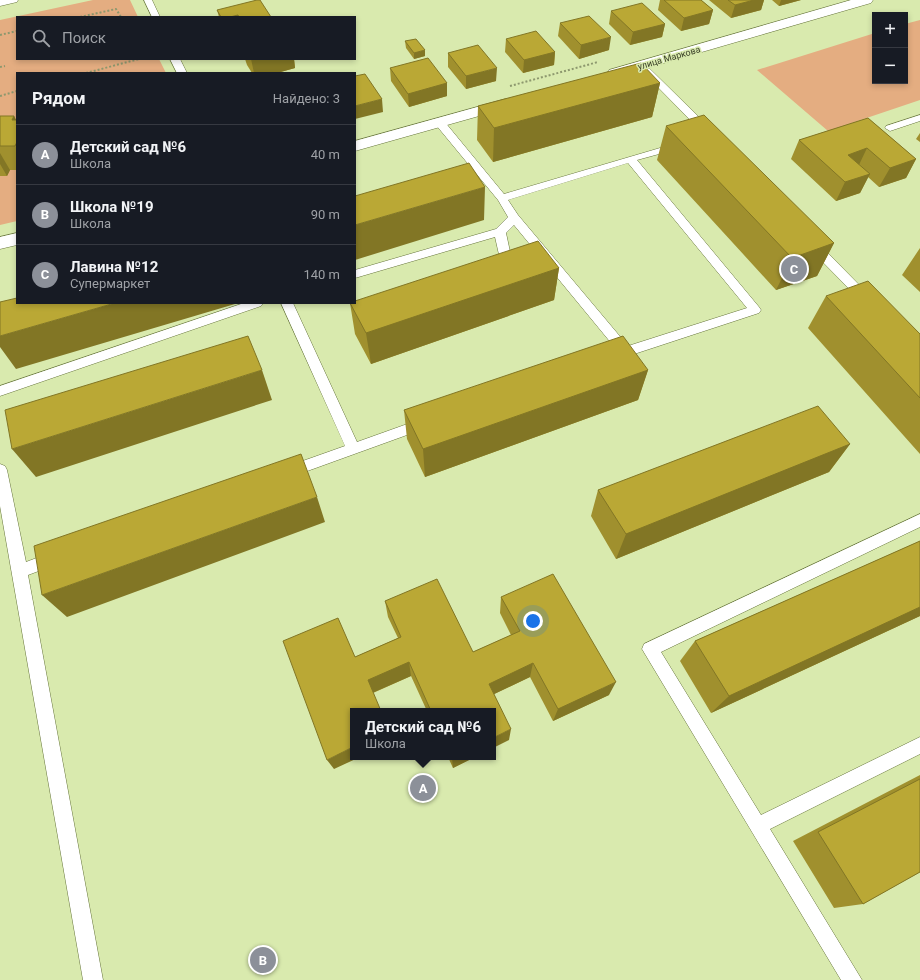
<!DOCTYPE html>
<html lang="ru">
<head>
<meta charset="utf-8">
<style>
	body { margin:0; font-family:Roboto,sans-serif; background:#242831; color:#f1f3f6 }
	.controls { position:absolute; right:12px; top:12px; display:grid; overflow:hidden; border-radius:0px; box-shadow:0 2px 6px #0003 }
	.controls button { width:36px; height:36px; display:grid; place-items:center; padding:0; border:0; border-bottom:1px solid #363941; background:#171b24; color:#f1f3f6; font:20px sans-serif }
	.you { position:absolute; left:533px; top:621px; width:14px; height:14px; margin:-10px; border:3px solid #fff; border-radius:50%; background:#1a73e8; box-shadow:0 0 0 6px #1a73e833 }
	.badge { display:grid; place-items:center; width:26px; height:26px; border-radius:50%; background:#8c9099; color:#fff; font-size:13px; font-weight:700 }
	.pin { position:absolute; translate:-50% -50%; border:2px solid #fff; box-shadow:0 1px 4px #0006 }
	.popup { position:absolute; left:350px; top:708px; width:146px; height:52px; box-sizing:border-box; display:grid; place-content:center; border-radius:0px; background:#171b24; filter:drop-shadow(0 1px 3px #0005); font-size:13px; white-space:nowrap; color:#9ea1a6 }
	.popup b { font-size:15px; color:#f1f3f6 }
	.popup::after { content:''; position:absolute; left:50%; top:100%; margin-left:-8px; border:8px solid transparent; border-top-color:#171b24 }
	.list { margin:0; padding:0; list-style:none }
	h2 { display:flex; justify-content:space-between; align-items:center; height:52px; margin:0; padding:0 16px; font-size:17px }
	h2 small { font-size:13px; font-weight:400; color:#9ea1a6 }
	.list li { display:grid; grid-template-columns:26px 1fr auto; gap:12px; align-items:center; box-sizing:border-box; height:60px; padding:0 16px; border-top:1px solid #363941 }
	.list b { display:block; font-size:15px; white-space:nowrap }
	.list p { margin:0; font-size:13px; white-space:nowrap; color:#9ea1a6 }
	.list em { font-size:13px; font-style:normal; color:#9ea1a6 }
	.icon { flex:none; width:22px; height:22px; fill:none; stroke:currentColor; stroke-width:2; stroke-linecap:round; stroke-linejoin:round }
	.map { position:relative; flex:none; width:920px; height:980px; overflow:hidden }
	.search { position:absolute; background:#171b24; box-shadow:0 2px 6px #0003; left:16px; top:16px; width:340px; height:44px; display:flex; align-items:center; gap:10px; box-sizing:border-box; padding:0 14px; border-radius:0px; color:#9ea1a6; font-size:15px }
	.panel { position:absolute; background:#171b24; box-shadow:0 2px 6px #0003; left:16px; top:72px; width:340px; height:232px; border-radius:0px }
	.map>svg:first-child { display:block }
	.green { fill:#e4ad81 }
	.lines { fill:none; stroke-linecap:round; stroke-linejoin:round }
	.lane-casing { stroke:#67753d; stroke-width:1 }
	.secondary-casing { stroke:#67753d; stroke-width:1 }
	.path { stroke:#8d986e; stroke-width:2; stroke-dasharray:2 2; stroke-linecap:butt }
	.lane { fill:#fff; fill-rule:evenodd }
	.secondary { fill:#fff; fill-rule:evenodd }
	.wall { fill:#a0902e }
	.shaded-wall { fill:#827625 }
	.building { fill:#baa835; stroke:#827625 }
	.labels { text-anchor:middle; dominant-baseline:central; stroke-width:3; stroke-linejoin:round; paint-order:stroke }
	.far-street-label { font-size:9px; fill:#393f27; stroke:#d9eaae }
</style>
</head>
<body>
<div class="map">
<svg width="920" height="980" viewBox="0 0 920 980">
	<rect width="100%" height="100%" fill="#d9eaae"/>
	<!-- green -->
	<path class="green" d="M93,0H130L138,17H17V59H159L166,73H17V221L0,225V20Z
		M920,20V100L828,131L757,70L875,33V81H905V24Z"/>
	<g class="lines">
		<!-- lane casing -->
		<g class="lane-casing">
			<path id="lane" d="M0,0H18L17,2L0,6Z
				M144,0H152L160,17H152Z
				M170,59H180L187,73H177Z
				M647,68L650,69L710,128L711,130L710,132H702L644,73L642,71Z
				M920,115V121L890,131L885,128L886,126Z
				M440,120L444,121L504,194L677,143L681,144L682,146L681,148L637,160L759,307L761,310L759,313L625,357L621,355L514,225L506,233L512,261L510,264C504,266 499,269 493,267L491,264L493,261L500,259L495,237L355,278V270L496,229L508,217L498,200L436,125L435,123L436,121ZM628,163L747,308L628,346L518,215L508,200Z
				M813,241L817,242L871,297L873,300L871,303L867,304L863,303L809,248L807,245L809,242Z
				M244,303H263L261,306L0,396V386Z
				M281,303H293L357,442L424,418L429,419L431,423L429,427L288,478L283,476L281,472L283,468L345,446Z
				M0,464L5,466L7,470L26,562L55,551L60,553L62,558L60,563L28,575L103,980H83L0,506Z
				M920,514V527L661,652L761,815L920,737V754L770,829L862,980H841L642,649L644,644Z"/>
		</g>
		<!-- secondary casing -->
		<g class="secondary-casing">
			<path id="secondary" d="M851,0H873L871,3L619,76L614,77L609,76L607,73L609,70Z
				M506,99L511,101L514,104L511,107L355,151V141Z
				M17,233V245L0,249V237Z"/>
		</g>
		<!-- path -->
		<path class="path" d="M80,17L116,9L121,17
			M0,35L17,31
			M0,67L5,66
			M86,73L139,59
			M510,86L598,62
			M0,96L17,91"/>
		<!-- lane -->
		<use href="#lane" class="lane"/>
		<!-- secondary -->
		<use href="#secondary" class="secondary"/>
	</g>
	<!-- wall -->
	<path class="wall" d="M660,0H701L713,10L709,24L681,31L658,10Z
		M709,0H764L761,10L731,18Z
		M772,0H801L779,6Z
		M217,10L271,17H219Z
		M611,11L665,24L662,37L630,45L609,24Z
		M560,23L609,50L579,59L558,36Z
		M506,39L555,52L554,65L523,73L505,52Z
		M405,41L425,56L414,59L406,48Z
		M448,53L496,81L466,89L448,67Z
		M245,59H294L295,68L277,73H252L247,65Z
		M390,68L447,83V96L409,107L391,81Z
		M660,83L652,117L493,162L477,140L478,106Z
		M0,116H14L16,120H17V170H10L7,176H0Z
		M868,118L916,159L906,178L879,187L868,177L860,193L836,201L791,159L799,140Z
		M666,126L834,243L817,276L776,290L657,160Z
		M920,133V142L916,139Z
		M920,248V292L902,275Z
		M559,268L554,300L371,364L355,334L350,303Z
		M826,296L920,334V454L808,328Z
		M648,370L638,400L425,477L407,439L404,410Z
		M850,444L829,472L616,559L591,516L598,490Z
		M920,541V616L711,713L680,661L695,641Z
		M501,597L609,695L553,721L530,677L494,694L509,740L493,711H427L411,676L373,693L334,769L355,657L398,638L388,617L385,601L473,652L511,635L500,613Z
		M448,757H475L453,768Z
		M920,775V872L863,904L834,908L793,841Z"/>
	<!-- shaded-wall -->
	<path class="shaded-wall" d="M754,0H764L761,10L731,18L735,5Z
		M781,0H801L779,6Z
		M713,10L709,24L681,31L684,18Z
		M238,15V17H230Z
		M665,24L662,37L630,45L633,32Z
		M611,37L609,50L579,59L581,45Z
		M425,50V56L414,59V53Z
		M555,52L554,65L523,73L524,60Z
		M251,59H294L295,68L277,73H254Z
		M497,68L496,81L466,89V76Z
		M447,83V96L409,107L408,94Z
		M660,83L652,117L493,162L494,128Z
		M382,99L383,112L355,119V106Z
		M14,116L17,122L12,120Z
		M867,148L858,167L848,155Z
		M0,153L10,170L7,176L0,164Z
		M916,159L906,178L879,187L890,168Z
		M870,174L860,193L836,201L845,182Z
		M485,187L484,220L355,260V225Z
		M834,243L817,276L776,290L792,258Z
		M559,268L554,300L371,364L366,333Z
		M115,303H235V304L16,369L0,347V336Z
		M262,370L272,400L36,477L12,449Z
		M648,370L638,400L425,477L423,449Z
		M850,444L829,472L616,559L626,534Z
		M317,497L325,522L67,617L42,595Z
		M920,607V616L711,713L729,696Z
		M409,662L411,676L372,693L368,680Z
		M533,663L530,677L488,697L489,684Z
		M616,682L609,695L553,721L558,709Z
		M511,729L509,740L493,748V738Z
		M353,747V757H360L334,769L327,760Z
		M454,757H475L453,768L452,758Z"/>
	<!-- building -->
	<path class="building" d="M257,0H260L271,17H239L238,15L230,17H221L217,10Z
		M664,0H701L713,10L684,18Z
		M728,0H754L735,5Z
		M642,3L665,24L633,32L611,11Z
		M589,16L611,37L581,45L560,23Z
		M536,31L555,52L524,60L506,39Z
		M416,39L425,50L414,53L405,41Z
		M478,45L497,68L466,76L448,53Z
		M428,58L447,83L408,94L390,68Z
		M641,63L660,83L494,128L478,106Z
		M365,74L382,99L355,106V76Z
		M704,115L834,243L792,258L666,126Z
		M0,116H14L12,120H17V142L15,146H0Z
		M868,118L916,159L890,168L867,148L848,155L870,174L845,182L799,140Z
		M469,163L485,187L355,225V196Z
		M538,241L559,268L366,333L350,303H355V301Z
		M868,281L920,334V398L826,296Z
		M17,298V303H115L0,336V302Z
		M248,336L262,370L12,449L5,410Z
		M623,336L648,370L423,449L404,410Z
		M818,406L850,444L626,534L598,490Z
		M301,454L317,497L42,595L34,546Z
		M920,541V607L729,696L695,641Z
		M553,574L616,682L558,709L533,663L489,684L511,729L493,738V711H431L409,662L368,680L381,711H353V747L327,760L283,641L338,618L355,657L401,637L385,601L437,579L473,652L520,631L501,597Z
		M920,779V872L863,904L818,832Z"/>
	<g class="labels">
		<!-- far-street labels -->
		<g class="far-street-label">
			<text transform="translate(669 58) rotate(-16)">улица Маркова</text>
		</g>
	</g>
</svg>
<div class="controls">
<button>+</button>
<button>−</button>
</div>
<div class="you"></div>
<div class="pin badge" style="left:423px;top:788px">A</div>
<div class="popup"><b>Детский сад №6</b>Школа</div>
<div class="pin badge" style="left:263px;top:960px">B</div>
<div class="pin badge" style="left:794px;top:269px">C</div>
<div class="search"><svg class="icon" aria-label="search" viewBox="0 0 24 24"><circle cx="10" cy="10" r="6"/><path d="M15 15l6 6"/></svg>Поиск</div>
<section class="panel">
<h2>Рядом<small>Найдено: 3</small></h2>
<ul class="list">
<li><span class="badge">A</span><div><b>Детский сад №6</b><p>Школа</p></div><em>40 m</em></li>
<li><span class="badge">B</span><div><b>Школа №19</b><p>Школа</p></div><em>90 m</em></li>
<li><span class="badge">C</span><div><b>Лавина №12</b><p>Супермаркет</p></div><em>140 m</em></li>
</ul>
</section>
</div>
</body>
</html>
